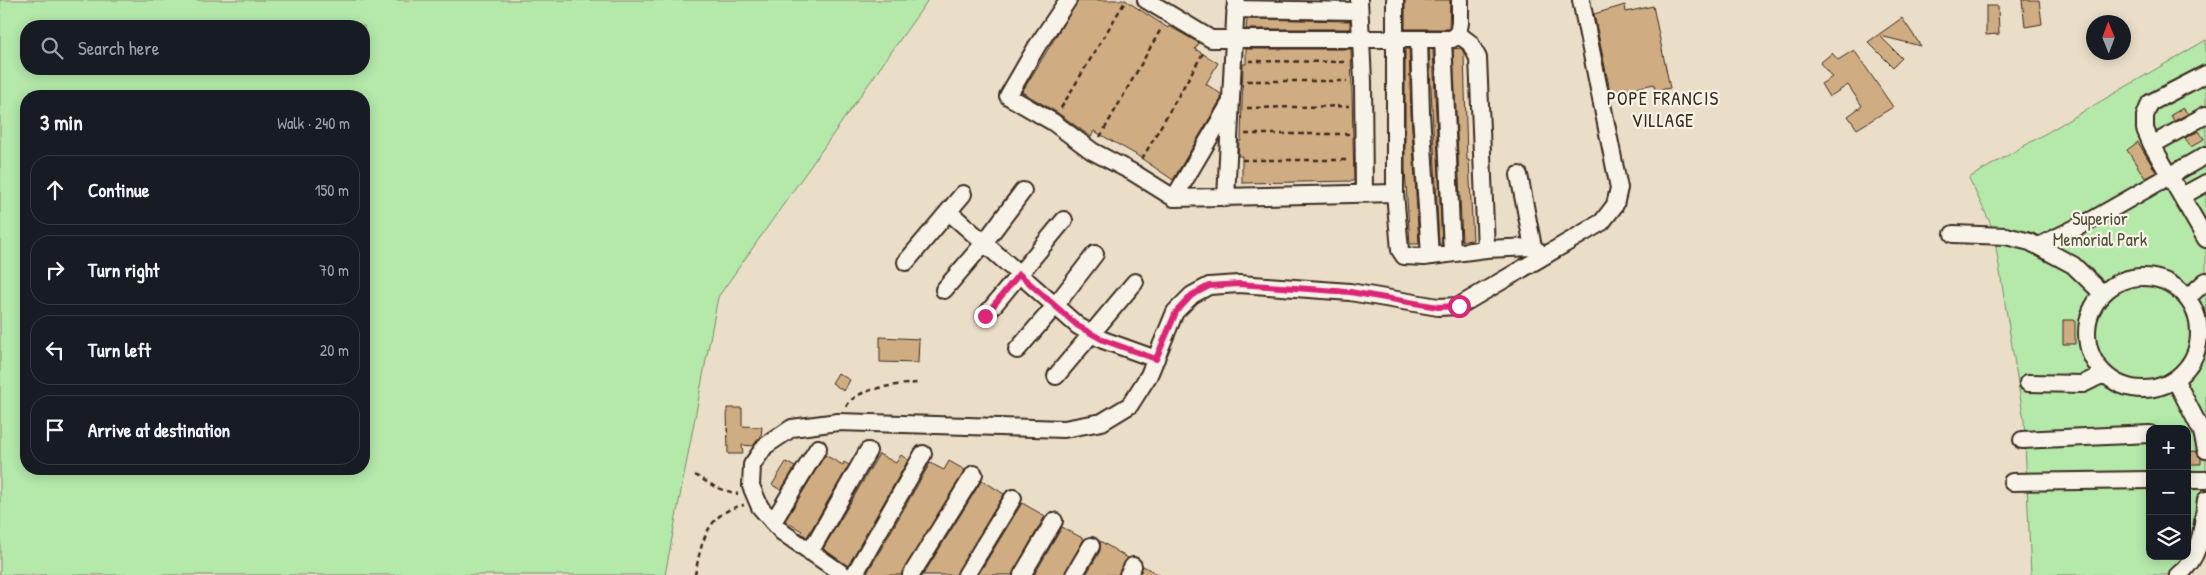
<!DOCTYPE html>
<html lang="en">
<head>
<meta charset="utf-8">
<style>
	body { margin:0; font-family:"Patrick Hand",sans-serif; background:#242831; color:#f1f3f6 }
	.controls { position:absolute; right:15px; bottom:15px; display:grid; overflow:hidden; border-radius:10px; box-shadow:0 2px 12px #0003 }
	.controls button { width:45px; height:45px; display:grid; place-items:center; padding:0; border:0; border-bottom:1px solid #363941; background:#171b24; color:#f1f3f6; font:25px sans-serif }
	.compass { position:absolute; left:2086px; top:15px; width:45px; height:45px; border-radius:50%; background:#171b24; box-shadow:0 2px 12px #0003; rotate:359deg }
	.stop { position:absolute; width:15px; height:15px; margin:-11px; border:4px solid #db2777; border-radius:50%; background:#fff }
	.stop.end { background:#db2777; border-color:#fff; box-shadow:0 1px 5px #0008 }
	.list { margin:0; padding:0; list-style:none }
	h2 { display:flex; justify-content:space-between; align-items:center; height:65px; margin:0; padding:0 20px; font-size:21px }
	h2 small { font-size:16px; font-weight:400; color:#9ea1a6 }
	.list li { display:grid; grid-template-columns:32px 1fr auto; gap:15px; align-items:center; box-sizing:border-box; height:70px; margin:0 10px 10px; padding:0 10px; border:1px solid #363941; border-radius:20px }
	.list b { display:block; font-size:19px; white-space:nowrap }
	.list em { font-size:16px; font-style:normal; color:#9ea1a6 }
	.icon { flex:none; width:28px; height:28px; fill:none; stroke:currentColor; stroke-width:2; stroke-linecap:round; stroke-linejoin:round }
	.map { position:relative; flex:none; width:2206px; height:575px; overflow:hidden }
	.search { position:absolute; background:#171b24; box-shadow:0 2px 12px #0003; left:20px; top:20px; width:350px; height:55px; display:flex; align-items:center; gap:12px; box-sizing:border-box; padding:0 18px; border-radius:20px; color:#9ea1a6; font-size:19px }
	.panel { position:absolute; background:#171b24; box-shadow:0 2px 12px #0003; left:20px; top:90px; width:350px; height:385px; border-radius:20px }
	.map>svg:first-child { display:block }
	.green { fill:#b4e9aa; stroke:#788a64; fill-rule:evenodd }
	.building { fill:#d0ac82; stroke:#3b2a1e }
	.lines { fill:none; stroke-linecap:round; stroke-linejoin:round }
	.minor-casing { stroke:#3b2a1e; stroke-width:20 }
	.path { stroke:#3b2a1e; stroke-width:2.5; stroke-dasharray:5 4; stroke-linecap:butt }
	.minor { stroke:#f7f3e8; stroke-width:16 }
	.route { stroke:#db2777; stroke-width:6 }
	.labels { text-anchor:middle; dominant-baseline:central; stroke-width:4.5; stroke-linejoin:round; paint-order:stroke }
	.park-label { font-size:18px; fill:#53503a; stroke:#f7f3e8 }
	.neighbourhood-label { font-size:19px; letter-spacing:1px; fill:#3b2a1e; stroke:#f7f3e8 }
</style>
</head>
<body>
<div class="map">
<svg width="2206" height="575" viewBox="0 0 2206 575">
	<rect width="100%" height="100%" fill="#ebdec9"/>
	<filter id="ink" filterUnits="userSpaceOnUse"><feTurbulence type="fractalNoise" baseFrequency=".02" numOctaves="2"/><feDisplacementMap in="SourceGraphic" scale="10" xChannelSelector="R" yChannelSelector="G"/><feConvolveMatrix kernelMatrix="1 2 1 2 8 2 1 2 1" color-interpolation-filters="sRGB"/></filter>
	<g filter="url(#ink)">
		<!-- green -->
		<path class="green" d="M0,0H928L718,297L665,575H0ZM26,26H364V69H26ZM26,96H364V469H26Z
			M2206,40V527L2179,570L2167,575H2031L2024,420L1993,229L1969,178ZM2150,429H2187V556H2150Z"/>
		<!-- building -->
		<path class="building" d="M1078,0H1125L1168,28L1169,26L1199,43L1195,49L1218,63L1206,84L1221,94V99L1173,180L1135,154L1094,131L1091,137L1058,113L1022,92Z
			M1405,0H1450L1449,29H1405Z
			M2022,0H2039L2042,24L2025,27Z
			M1625,5L1626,12L1653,6L1670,88L1655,91L1654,84L1622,91L1623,93L1611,96L1594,14Z
			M1986,6H1998L1999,34L1986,35Z
			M1902,18L1921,46L1880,36L1902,58L1893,67L1868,42Z
			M1247,19L1350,21V29H1246Z
			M1461,48L1464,53L1467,160H1469L1473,240L1462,241L1453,49Z
			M1246,49H1351L1354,181L1242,183V156H1238L1239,141H1241L1243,64H1246Z
			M1405,49H1409L1411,114L1419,244H1410L1405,169Z
			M1429,49H1433L1442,244H1439Z
			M1854,50L1893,107L1857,129L1848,116L1862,106L1848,85L1829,97L1821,84L1832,77L1820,63L1832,53L1838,60Z
			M2183,108L2188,114L2174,121L2171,115Z
			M2199,131L2204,139L2191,147L2185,138Z
			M2138,142L2156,172L2145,178L2127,150Z
			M2063,320H2075V344H2063Z
			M880,337L919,339L918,363L880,362Z
			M838,373L850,380L844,391L832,383Z
			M727,408H742V426L762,427L761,437L753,446L742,445L743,454H728Z
			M2196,451L2201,458V464H2187V452Z
			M879,454L896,463L901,455L908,460L848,566L823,549Z
			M825,455L843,465L844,462L849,465L807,537L800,533L802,531L785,521Z
			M949,461L965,470L901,575H866L930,463L944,470Z
			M786,462L795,467L781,490L772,485Z
			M982,480L1004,494L956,575H923Z
			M1022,503L1045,516L1012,575H978Z
			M1062,527L1084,539L1064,575H1034Z
			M1100,541L1128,558L1118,575H1086L1100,551Z
			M1143,566L1160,575H1139Z"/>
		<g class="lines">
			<!-- minor casing -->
			<g class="minor-casing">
				<path id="minor" d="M1068,0L1037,46L1008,96L1053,122L1092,151L1134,173L1174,198L1395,193
					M1146,0L1211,39H1452L1458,34L1460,23V0
					M1359,0L1363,81L1364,193
					M1395,0V193L1400,250L1404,256L1424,257L1486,249L1533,247L1544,256
					M1235,9L1359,11
					M1458,34L1470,43L1478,58L1486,249
					M1419,39L1421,113L1430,256
					M1443,39L1452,253
					M2206,74L2150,103L2145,116V129L2152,145L2206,239
					M2152,145L2206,115
					M1519,175L1533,247
					M2182,196L2206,183
					M1174,198L1229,105
					M1226,198L1236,0
					M949,212L1078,326L1103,340L1156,359
					M1953,234L2006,236L2030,242L2073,265L2102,293
					M2039,246L2094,219L2206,155
					M906,262L963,194
					M2087 333a56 56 0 1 1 112 0a56 56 0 1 1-112 0Z
					M944,290L984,243L1023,191
					M2187,298L2206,281
					M985,316L1064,220
					M1017,350L1055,306L1095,254
					M1056,376L1135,282
					M2175,379L2202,432L2206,450
					M2028,383L2083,384L2103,374
					M2022,440L2150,434
					M2187,480H2206
					M2012,482L2150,480
					M773,522L818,448
					M810,552L868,451
					M844,575L782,532L760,507L751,486L752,465L765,446L792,428L838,422L1064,429L1102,422L1130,405L1149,375L1175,312L1192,295L1209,286L1239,284L1350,292L1438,307L1459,306L1602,222L1615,205L1619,188L1581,0
					M854,575L923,454
					M911,575L974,474
					M966,575L1013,498
					M1022,575L1054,521
					M1074,575L1091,546
					M1128,575L1133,566
					M2178,575C2202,557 2202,528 2206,500"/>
			</g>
			<!-- path -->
			<path class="path" d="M1249,61L1346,62
				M1247,81H1347
				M1061,108L1126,0
				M1247,108L1349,106
				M1245,134H1349
				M1100,137L1162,27
				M1142,159L1203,53
				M1242,160H1349
				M846,407C856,387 897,385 917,383
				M695,475L717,488L738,494
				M695,575C701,543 707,512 744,505"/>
			<!-- minor -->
			<use href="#minor" class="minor"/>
		</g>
	</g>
	<g class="lines" filter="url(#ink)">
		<!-- route -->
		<path class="route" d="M985,316L1019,274L1078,326L1103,340L1156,359L1176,312L1192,295L1209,286L1239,284L1350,292L1438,307L1459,306"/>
	</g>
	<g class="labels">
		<!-- park labels -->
		<g class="park-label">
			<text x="2100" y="218">Superior<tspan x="2100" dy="21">Memorial Park</tspan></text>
		</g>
		<!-- neighbourhood labels -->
		<g class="neighbourhood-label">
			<text x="1663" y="98">POPE FRANCIS<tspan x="1663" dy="22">VILLAGE</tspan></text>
		</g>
	</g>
</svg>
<div class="controls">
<button>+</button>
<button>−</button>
<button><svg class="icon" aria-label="layers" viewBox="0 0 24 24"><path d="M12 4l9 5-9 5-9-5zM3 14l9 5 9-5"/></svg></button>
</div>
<svg class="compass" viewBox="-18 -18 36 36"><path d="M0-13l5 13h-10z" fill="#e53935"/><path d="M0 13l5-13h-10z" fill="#9ea1a6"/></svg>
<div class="stop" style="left:1459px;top:306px"></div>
<div class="stop end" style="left:985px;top:316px"></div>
<div class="search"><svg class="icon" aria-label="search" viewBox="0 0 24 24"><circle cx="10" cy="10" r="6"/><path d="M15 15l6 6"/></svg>Search here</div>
<section class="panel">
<h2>3 min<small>Walk · 240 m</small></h2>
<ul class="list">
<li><svg class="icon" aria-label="ahead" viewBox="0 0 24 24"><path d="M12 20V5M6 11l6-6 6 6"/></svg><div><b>Continue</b></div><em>150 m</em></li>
<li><svg class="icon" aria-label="right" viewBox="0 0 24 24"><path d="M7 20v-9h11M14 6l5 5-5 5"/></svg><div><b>Turn right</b></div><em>70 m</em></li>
<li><svg class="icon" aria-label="left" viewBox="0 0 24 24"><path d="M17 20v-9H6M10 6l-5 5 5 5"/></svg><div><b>Turn left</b></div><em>20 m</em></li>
<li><svg class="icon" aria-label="arrive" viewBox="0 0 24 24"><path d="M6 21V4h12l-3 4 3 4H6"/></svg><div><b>Arrive at destination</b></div></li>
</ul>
</section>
</div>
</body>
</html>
